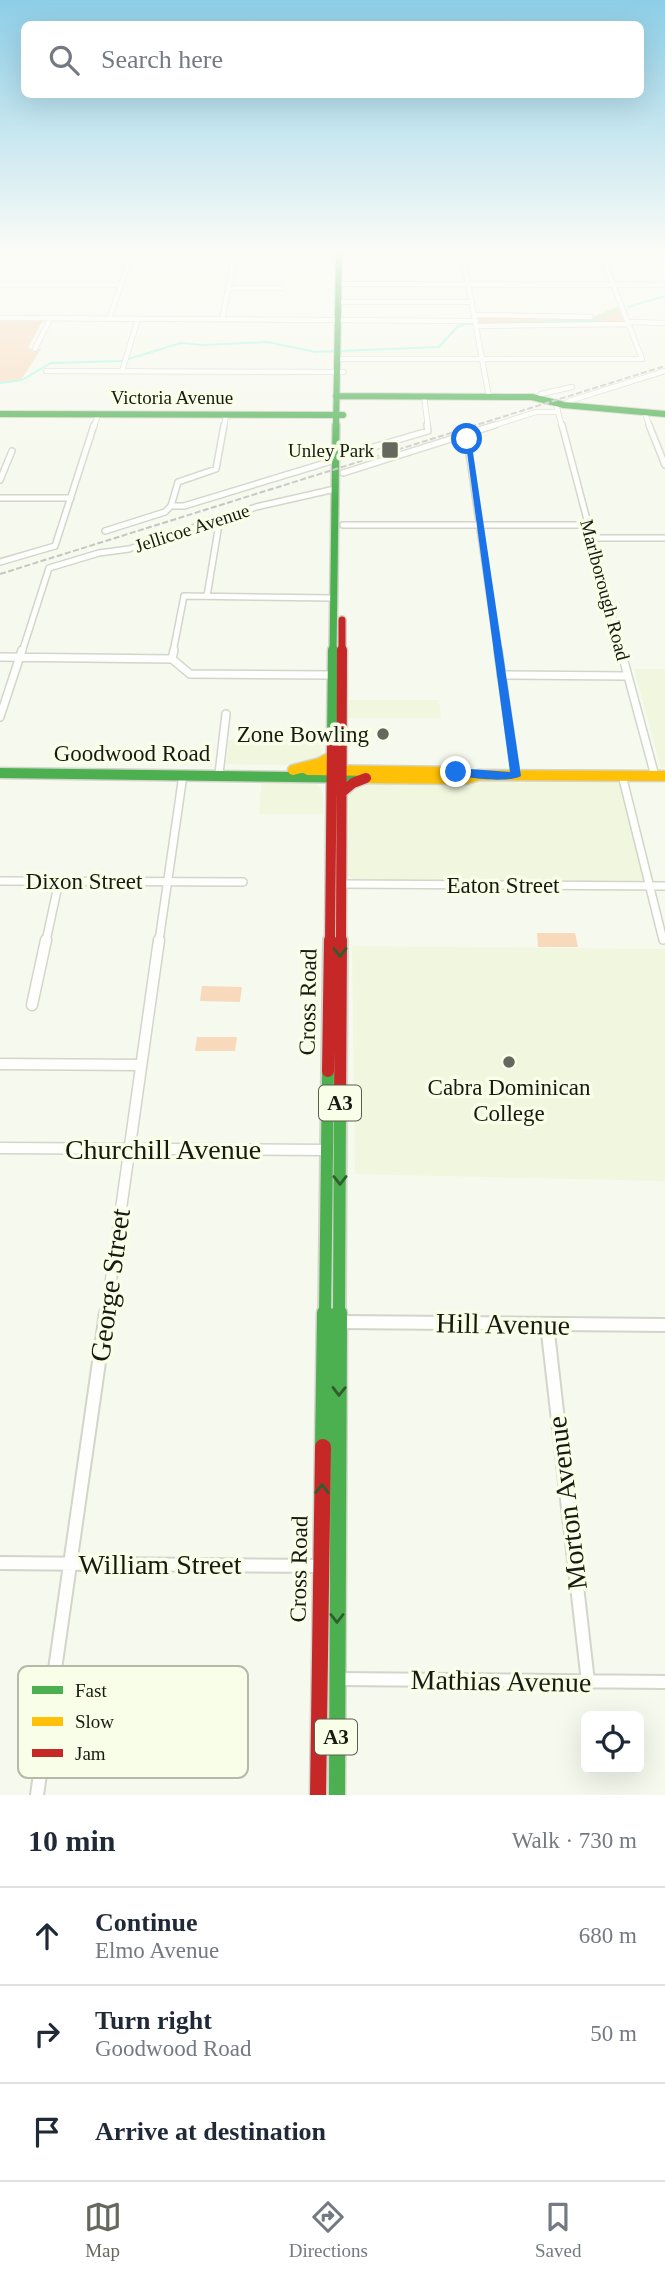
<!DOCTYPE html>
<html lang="en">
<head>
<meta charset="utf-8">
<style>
	body { margin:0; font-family:"Times New Roman",serif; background:#f6f6f7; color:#1f2937 }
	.controls { position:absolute; right:21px; bottom:21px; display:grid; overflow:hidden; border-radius:10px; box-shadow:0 7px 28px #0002 }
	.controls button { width:63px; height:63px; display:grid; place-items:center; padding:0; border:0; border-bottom:2px solid #e0e1e3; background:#fff; color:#1f2937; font:35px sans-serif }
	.stop { position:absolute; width:21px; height:21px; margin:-16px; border:5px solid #1a73e8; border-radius:50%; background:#fff }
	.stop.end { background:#1a73e8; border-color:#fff; box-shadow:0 2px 7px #0008 }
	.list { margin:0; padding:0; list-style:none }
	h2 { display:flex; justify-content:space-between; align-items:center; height:91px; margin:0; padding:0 28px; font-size:30px }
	h2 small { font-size:23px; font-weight:400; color:#747a83 }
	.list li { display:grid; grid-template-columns:46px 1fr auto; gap:21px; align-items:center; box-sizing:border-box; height:98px; padding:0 28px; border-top:2px solid #e0e1e3 }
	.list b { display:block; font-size:26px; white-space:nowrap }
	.list p { margin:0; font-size:23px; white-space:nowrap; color:#747a83 }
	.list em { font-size:23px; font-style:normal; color:#747a83 }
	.icon { flex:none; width:38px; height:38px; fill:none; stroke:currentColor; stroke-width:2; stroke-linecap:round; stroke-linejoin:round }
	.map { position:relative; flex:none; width:665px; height:1795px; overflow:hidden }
	.search { position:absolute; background:#fff; box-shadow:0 7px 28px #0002; left:21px; right:21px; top:21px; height:77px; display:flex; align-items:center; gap:18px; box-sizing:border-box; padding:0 24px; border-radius:10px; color:#747a83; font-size:26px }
	.sheet { height:385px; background:#fff }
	nav { display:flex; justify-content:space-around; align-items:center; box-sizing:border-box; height:98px; border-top:2px solid #e0e1e3; background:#fff; font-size:19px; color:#747a83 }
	nav a { display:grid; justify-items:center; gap:4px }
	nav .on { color:#65685d }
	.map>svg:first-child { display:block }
	.built { fill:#f0f7de }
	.green { fill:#f8d9bc }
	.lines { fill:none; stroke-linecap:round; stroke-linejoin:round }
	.stream { stroke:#a6f6e5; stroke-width:2 }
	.street-far4-casing { stroke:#d3d5cb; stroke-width:6 }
	.street-far3-casing { stroke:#d3d5cb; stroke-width:8 }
	.street-far2-casing { stroke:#d3d5cb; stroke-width:10 }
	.street-far1-casing { stroke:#d3d5cb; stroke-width:13 }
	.street-casing { stroke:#d3d5cb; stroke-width:16 }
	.fast-far4-casing { stroke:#d3d5cb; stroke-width:8 }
	.fast-far3-casing { stroke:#d3d5cb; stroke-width:10 }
	.fast-far2-casing { stroke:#d3d5cb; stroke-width:13 }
	.fast-far1-casing { stroke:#d3d5cb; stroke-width:16 }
	.fast-casing { stroke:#d3d5cb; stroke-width:19 }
	.slow-casing { stroke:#d3d5cb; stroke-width:13 }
	.jam-far3-casing { stroke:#d3d5cb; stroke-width:10 }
	.jam-far2-casing { stroke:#d3d5cb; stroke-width:13 }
	.jam-far1-casing { stroke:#d3d5cb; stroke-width:16 }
	.jam-casing { stroke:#d3d5cb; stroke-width:19 }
	.street-far4 { stroke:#fefefc; stroke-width:4.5 }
	.street-far3 { stroke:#fefefc; stroke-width:5 }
	.street-far2 { stroke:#fefefc; stroke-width:7 }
	.street-far1 { stroke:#fefefc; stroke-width:10 }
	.street { stroke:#fefefc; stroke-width:12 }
	.fast-far4 { stroke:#4caf50; stroke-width:6 }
	.fast-far3 { stroke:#4caf50; stroke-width:7 }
	.fast-far2 { stroke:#4caf50; stroke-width:10 }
	.fast-far1 { stroke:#4caf50; stroke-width:12 }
	.fast { stroke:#4caf50; stroke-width:16 }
	.slow { stroke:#ffc107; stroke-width:10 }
	.jam-far3 { stroke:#c62828; stroke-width:7 }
	.jam-far2 { stroke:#c62828; stroke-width:10 }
	.jam-far1 { stroke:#c62828; stroke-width:12 }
	.jam { stroke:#c62828; stroke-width:16 }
	.rail { stroke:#c5c6c2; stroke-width:2; stroke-dasharray:6 2.5; stroke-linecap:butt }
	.oneway { stroke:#2f5d2d }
	.route { fill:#1a73e8 }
	.poi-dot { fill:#65685d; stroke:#f8fee8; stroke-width:2.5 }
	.labels { text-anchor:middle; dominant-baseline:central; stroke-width:7; stroke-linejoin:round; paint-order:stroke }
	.far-street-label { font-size:19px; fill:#171a10; stroke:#f8fee8 }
	.far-poi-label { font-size:19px; fill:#171a10; stroke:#f8fee8; text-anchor:end }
	.shield { fill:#f8fee8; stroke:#5a5e51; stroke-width:2 }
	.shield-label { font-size:21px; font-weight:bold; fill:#171a10 }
	.poi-label { font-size:23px; fill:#171a10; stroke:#f8fee8; text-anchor:end }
	.street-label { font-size:23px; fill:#171a10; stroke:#f8fee8 }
	.near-street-label { font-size:28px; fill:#171a10; stroke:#f8fee8 }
	.key { fill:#f8fee8; stroke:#b4baa7; stroke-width:2 }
	.key-label { font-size:19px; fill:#171a10 }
</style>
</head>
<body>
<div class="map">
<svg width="665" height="1795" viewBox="0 0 665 1795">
	<rect width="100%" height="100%" fill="#f6f9ed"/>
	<!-- built -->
	<path class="built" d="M634,669H665V768H661Z
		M349,700H439L441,718H349Z
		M229,740L322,741L321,756L314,761L294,765L226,764Z
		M262,780L311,781L320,787L323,796V814H259Z
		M366,782H617L621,785L645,877L643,882L355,880L347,875L348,797L351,790Z
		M352,946L665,949V1181L355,1174Z"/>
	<!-- green -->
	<path class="green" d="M618,306L624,322L572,325L480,324L478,317L591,318Z
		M0,320H48L42,322L28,348L41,349L21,380L0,382Z
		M537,933H575L578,947H538Z
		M202,986L242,987L240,1002L200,1001Z
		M197,1037H237L235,1051H195Z"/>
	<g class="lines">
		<!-- stream -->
		<path class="stream" d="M628,307L665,296
			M0,383L22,380L51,363L122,361L181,343L204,345L268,342L315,352L439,347L457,327L466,324L593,321L618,309"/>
		<!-- street-far4 casing -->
		<g class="street-far4-casing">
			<path id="street-far4" d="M462,251L489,397
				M0,256L665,258
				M338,284L665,285
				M0,285H121
				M228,288H281
				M338,302H472
				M474,315L591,317
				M0,318L476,321
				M109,319L132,254
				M222,320L235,254
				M629,322L665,323
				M477,326L630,324
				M35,349L50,319
				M337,359H642L600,251
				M46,371L344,372
				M122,371L138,319
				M424,396L428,427
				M537,398L541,394L572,387
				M556,404L562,427
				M564,405L569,401L665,371
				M645,414L650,427
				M94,427L98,414
				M224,427L226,415
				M489,427L536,412H558"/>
		</g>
		<!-- street-far3 casing -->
		<g class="street-far3-casing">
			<path id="street-far3" d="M562,425L622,652
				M649,425L665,465
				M464,434L467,439L498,652
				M343,456L428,431L427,425
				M343,473L495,425
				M0,480L12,451
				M0,498H71
				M171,506L178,482L216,469L224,425
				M343,525H588
				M105,531L165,512L171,506H184L335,460
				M591,538H665
				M0,562L55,546L94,425
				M207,596L220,518
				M22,652L49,568L99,553L129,549L256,507L335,489
				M173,652L184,596L333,598"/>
		</g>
		<!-- street-far2 casing -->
		<g class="street-far2-casing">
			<path id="street-far2" d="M498,650L516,776
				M621,650L655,776
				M0,657L172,659L190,674L331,675
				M172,659L174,650
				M501,675L628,676
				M0,717L22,650
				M219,774L226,714
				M622,775L663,940
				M0,881L243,882
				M340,884L665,886
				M46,941L59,881
				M159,941L183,775"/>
		</g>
		<!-- street-far1 casing -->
		<g class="street-far1-casing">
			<path id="street-far1" d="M32,1005L46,940
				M0,1064L141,1065
				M0,1148L326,1150
				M106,1315L159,940"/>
		</g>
		<!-- street casing -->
		<g class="street-casing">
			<path id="street" d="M340,1322L665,1325
				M547,1324L588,1682
				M0,1563L320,1566
				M339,1679L665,1682
				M37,1795L106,1313"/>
		</g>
		<!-- fast-far4 casing -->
		<g class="fast-far4-casing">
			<path id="fast-far4" d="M336,396L532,397L564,405L665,414
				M0,414L343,415
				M336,427L339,251"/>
		</g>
		<!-- fast-far3 casing -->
		<g class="fast-far3-casing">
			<path id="fast-far3" d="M333,652L336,425"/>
		</g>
		<!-- fast-far2 casing -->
		<g class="fast-far2-casing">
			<path id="fast-far2" d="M332,738L333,650
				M0,773L367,778"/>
		</g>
		<!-- fast-far1 casing -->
		<g class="fast-far1-casing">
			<path id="fast-far1" d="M325,1315L328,1071
				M339,1315L340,1101"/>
		</g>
		<!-- fast casing -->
		<g class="fast-casing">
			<path id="fast" d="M323,1447L325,1313
				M337,1795L339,1313"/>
		</g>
		<!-- slow casing -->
		<g class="slow-casing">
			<path id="slow" d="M293,770L320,763L331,757
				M308,770L456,772
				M367,778L466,779L479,775L665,776"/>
		</g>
		<!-- jam-far3 casing -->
		<g class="jam-far3-casing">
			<path id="jam-far3" d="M342,652V620"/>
		</g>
		<!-- jam-far2 casing -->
		<g class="jam-far2-casing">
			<path id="jam-far2" d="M341,793L353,783L366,778
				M330,941L332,738
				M341,941L342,650"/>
		</g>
		<!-- jam-far1 casing -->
		<g class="jam-far1-casing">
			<path id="jam-far1" d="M328,1071L330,940
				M340,1101L341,940"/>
		</g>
		<!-- jam casing -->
		<g class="jam-casing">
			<path id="jam" d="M318,1795L323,1447"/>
		</g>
		<!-- street-far4 -->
		<use href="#street-far4" class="street-far4"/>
		<!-- street-far3 -->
		<use href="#street-far3" class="street-far3"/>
		<!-- street-far2 -->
		<use href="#street-far2" class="street-far2"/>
		<!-- street-far1 -->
		<use href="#street-far1" class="street-far1"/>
		<!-- street -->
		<use href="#street" class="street"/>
		<!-- fast-far4 -->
		<use href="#fast-far4" class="fast-far4"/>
		<!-- fast-far3 -->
		<use href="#fast-far3" class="fast-far3"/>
		<!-- fast-far2 -->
		<use href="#fast-far2" class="fast-far2"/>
		<!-- fast-far1 -->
		<use href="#fast-far1" class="fast-far1"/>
		<!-- fast -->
		<use href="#fast" class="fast"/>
		<!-- slow -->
		<use href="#slow" class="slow"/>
		<!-- jam-far3 -->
		<use href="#jam-far3" class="jam-far3"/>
		<!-- jam-far2 -->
		<use href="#jam-far2" class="jam-far2"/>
		<!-- jam-far1 -->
		<use href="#jam-far1" class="jam-far1"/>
		<!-- jam -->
		<use href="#jam" class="jam"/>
		<!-- rail -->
		<path class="rail" d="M0,574L665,366"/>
	</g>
	<!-- one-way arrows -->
	<defs><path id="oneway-chevron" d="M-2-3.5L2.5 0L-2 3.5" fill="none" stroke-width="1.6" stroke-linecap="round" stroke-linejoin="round" transform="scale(1.75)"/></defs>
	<g class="oneway">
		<use href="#oneway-chevron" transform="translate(340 952) rotate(90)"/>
		<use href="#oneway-chevron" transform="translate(340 1180) rotate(90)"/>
		<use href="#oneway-chevron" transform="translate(339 1391) rotate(91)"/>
		<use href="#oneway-chevron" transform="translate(322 1489) rotate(-89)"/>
		<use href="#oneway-chevron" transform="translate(337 1618) rotate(90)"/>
	</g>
	<!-- sky -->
	<linearGradient id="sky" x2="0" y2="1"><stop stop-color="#8dcee7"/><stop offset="0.5" stop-color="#fbfcf7"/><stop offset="1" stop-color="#fbfcf7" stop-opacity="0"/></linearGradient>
	<rect width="665" height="503" fill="url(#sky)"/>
	<!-- route -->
	<path class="route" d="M465,437L471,439L521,776C510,783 463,779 451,772L456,768L510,772Z"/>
	<!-- markers -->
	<g class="poi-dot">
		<rect x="381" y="441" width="18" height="18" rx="3.5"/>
		<circle cx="383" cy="734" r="7"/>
		<circle cx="509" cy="1062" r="7"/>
	</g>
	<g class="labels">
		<!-- far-street labels -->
		<g class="far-street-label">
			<text x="172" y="397">Victoria Avenue</text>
			<text transform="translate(192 528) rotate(-18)">Jellicoe Avenue</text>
			<text transform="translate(605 590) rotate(75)">Marlborough Road</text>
		</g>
		<!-- far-poi labels -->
		<g class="far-poi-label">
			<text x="374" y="450">Unley Park</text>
		</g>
		<!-- shield labels -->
		<g class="shield">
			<rect x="319" y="1085.5" width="42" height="35" rx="5"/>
			<rect x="315" y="1719.5" width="42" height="35" rx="5"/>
		</g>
		<g class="shield-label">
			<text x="340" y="1103">A3</text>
			<text x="336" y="1737">A3</text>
		</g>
		<!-- poi labels -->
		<g class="poi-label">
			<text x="369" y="734">Zone Bowling</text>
			<text x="509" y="1087" text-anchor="middle">Cabra Dominican<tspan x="509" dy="26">College</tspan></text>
		</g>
		<!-- street labels -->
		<g class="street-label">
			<text x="132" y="753">Goodwood Road</text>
			<text x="84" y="881">Dixon Street</text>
			<text x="503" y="885">Eaton Street</text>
			<text transform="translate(308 1002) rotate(-89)">Cross Road</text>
			<text transform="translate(299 1569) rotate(-89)">Cross Road</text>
		</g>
		<!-- near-street labels -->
		<g class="near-street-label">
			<text x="163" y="1149">Churchill Avenue</text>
			<text transform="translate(110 1285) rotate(-82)">George Street</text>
			<text transform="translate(503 1324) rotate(1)">Hill Avenue</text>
			<text transform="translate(567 1503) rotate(-97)">Morton Avenue</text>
			<text x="160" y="1564">William Street</text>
			<text transform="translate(501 1681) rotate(1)">Mathias Avenue</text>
		</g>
	</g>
	<!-- legend -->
	<rect x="18" y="1666" width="230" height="112" rx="10" class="key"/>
	<rect x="32" y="1686" width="31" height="8" fill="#4caf50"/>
	<rect x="32" y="1717" width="31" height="9" fill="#ffc107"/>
	<rect x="32" y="1749" width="31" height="8" fill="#c62828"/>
	<g class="key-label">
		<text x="75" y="1697">Fast</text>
		<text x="75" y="1728">Slow</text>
		<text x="75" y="1760">Jam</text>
	</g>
</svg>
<div class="controls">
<button><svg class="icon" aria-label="locate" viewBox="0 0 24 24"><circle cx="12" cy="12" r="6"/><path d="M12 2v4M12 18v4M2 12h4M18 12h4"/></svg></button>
</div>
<div class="stop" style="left:467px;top:439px"></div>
<div class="stop end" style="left:456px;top:772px"></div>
<div class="search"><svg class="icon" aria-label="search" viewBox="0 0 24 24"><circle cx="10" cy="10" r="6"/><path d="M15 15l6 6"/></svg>Search here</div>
</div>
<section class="sheet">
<h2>10 min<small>Walk · 730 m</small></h2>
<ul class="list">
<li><svg class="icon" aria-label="ahead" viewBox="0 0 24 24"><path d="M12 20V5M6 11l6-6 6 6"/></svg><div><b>Continue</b><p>Elmo Avenue</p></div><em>680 m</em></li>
<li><svg class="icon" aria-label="right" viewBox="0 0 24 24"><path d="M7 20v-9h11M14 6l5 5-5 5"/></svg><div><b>Turn right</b><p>Goodwood Road</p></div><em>50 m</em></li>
<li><svg class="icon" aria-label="arrive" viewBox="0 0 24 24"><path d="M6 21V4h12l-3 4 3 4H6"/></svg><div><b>Arrive at destination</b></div></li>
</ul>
</section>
<nav>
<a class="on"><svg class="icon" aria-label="map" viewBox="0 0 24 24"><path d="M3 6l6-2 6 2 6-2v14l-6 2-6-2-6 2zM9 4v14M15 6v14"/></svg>Map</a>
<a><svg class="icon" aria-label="directions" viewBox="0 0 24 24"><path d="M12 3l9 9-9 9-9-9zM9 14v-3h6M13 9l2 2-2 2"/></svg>Directions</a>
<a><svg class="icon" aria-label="saved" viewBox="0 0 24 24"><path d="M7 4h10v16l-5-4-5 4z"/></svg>Saved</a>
</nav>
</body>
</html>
